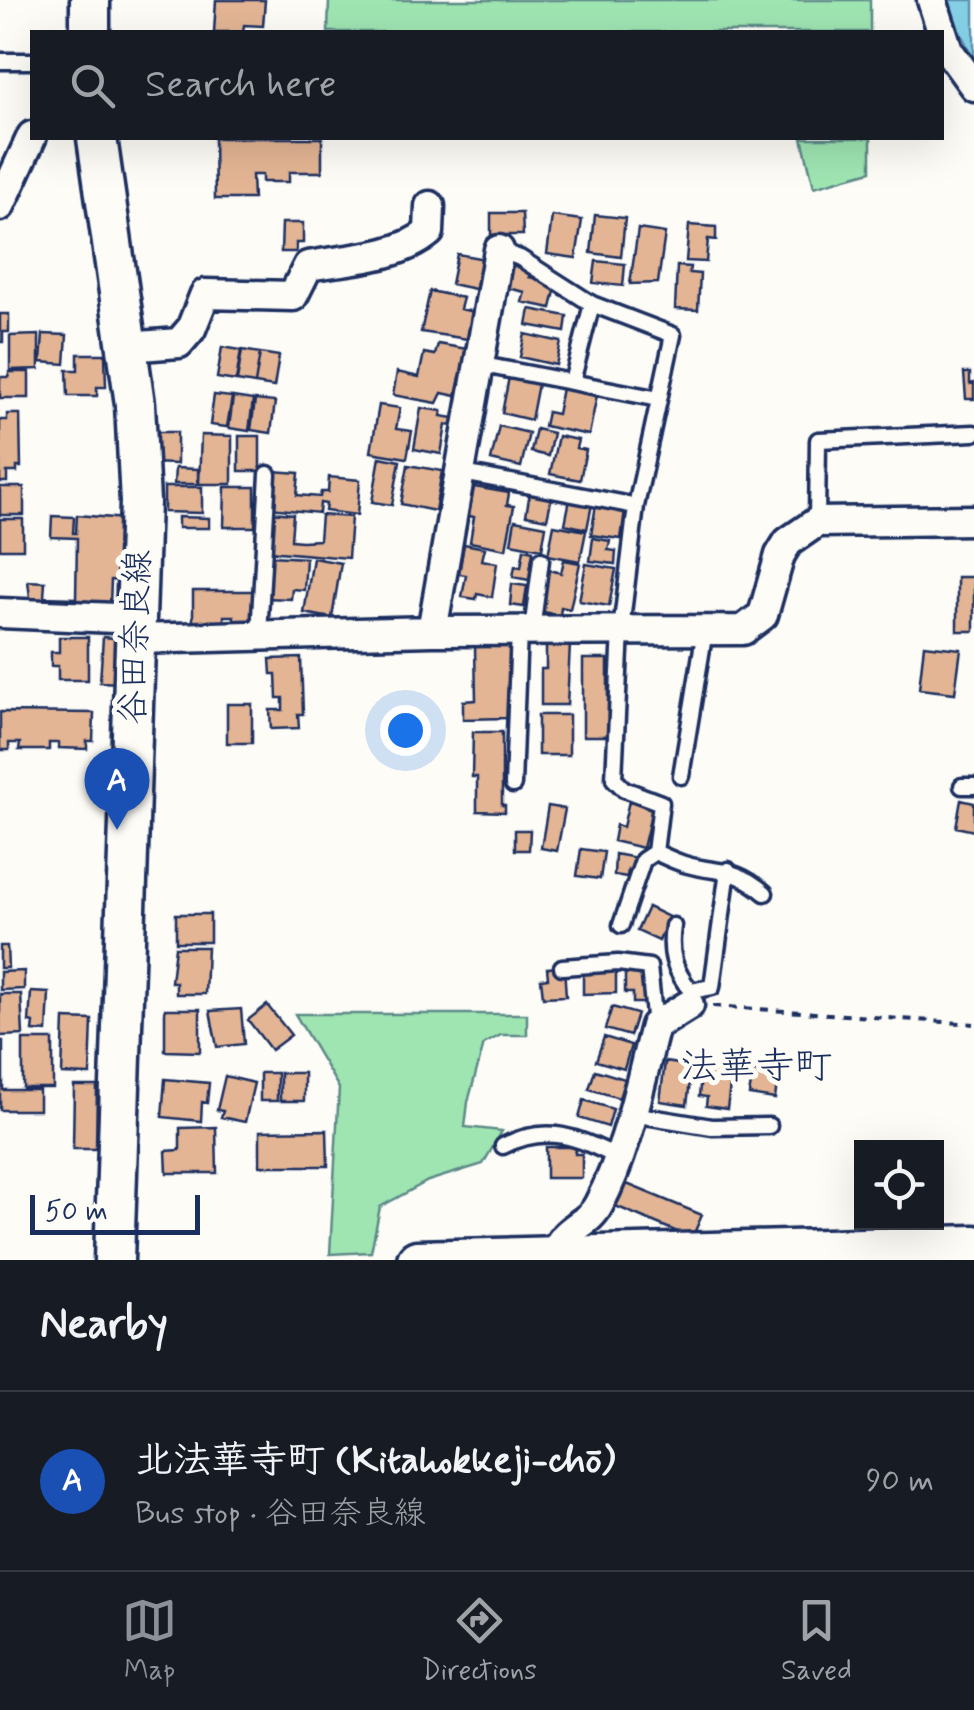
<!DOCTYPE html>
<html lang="en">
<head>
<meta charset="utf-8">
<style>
	body { margin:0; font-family:Mynerve,"Klee One",sans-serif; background:#242831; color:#f1f3f6 }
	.controls { position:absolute; right:30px; bottom:30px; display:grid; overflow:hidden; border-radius:0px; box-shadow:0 10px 40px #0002 }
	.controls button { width:90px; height:90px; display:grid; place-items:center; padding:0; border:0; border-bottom:2px solid #363941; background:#171b24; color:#f1f3f6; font:50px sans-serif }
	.scale { position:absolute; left:30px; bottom:25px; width:170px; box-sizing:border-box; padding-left:10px; border:5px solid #1b2f5e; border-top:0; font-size:28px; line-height:35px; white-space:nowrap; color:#1b2f5e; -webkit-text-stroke:8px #fdfcf7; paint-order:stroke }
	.you { position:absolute; left:405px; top:730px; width:35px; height:35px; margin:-25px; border:8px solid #fff; border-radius:50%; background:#1a73e8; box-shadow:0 0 0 15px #1a73e833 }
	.badge { display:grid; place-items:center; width:65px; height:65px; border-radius:50%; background:#8c9099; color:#fff; font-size:32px; font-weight:700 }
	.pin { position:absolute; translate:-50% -82px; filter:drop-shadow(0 2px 5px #0008) }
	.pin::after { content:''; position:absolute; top:52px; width:35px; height:30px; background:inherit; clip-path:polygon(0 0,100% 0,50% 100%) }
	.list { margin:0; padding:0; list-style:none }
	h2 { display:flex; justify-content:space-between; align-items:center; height:130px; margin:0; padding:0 40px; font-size:42px }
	h2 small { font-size:32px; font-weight:400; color:#9ea1a6 }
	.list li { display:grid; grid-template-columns:65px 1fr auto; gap:30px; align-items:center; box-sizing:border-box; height:180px; padding:0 40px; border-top:2px solid #363941 }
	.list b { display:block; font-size:38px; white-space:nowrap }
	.list p { margin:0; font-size:32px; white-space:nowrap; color:#9ea1a6 }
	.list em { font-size:32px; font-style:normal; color:#9ea1a6 }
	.icon { flex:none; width:55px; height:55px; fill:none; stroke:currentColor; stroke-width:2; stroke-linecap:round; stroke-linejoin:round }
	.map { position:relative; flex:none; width:974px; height:1260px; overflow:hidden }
	.search { position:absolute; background:#171b24; box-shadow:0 10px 40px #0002; left:30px; right:30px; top:30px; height:110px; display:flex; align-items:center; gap:25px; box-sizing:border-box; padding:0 35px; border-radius:0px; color:#9ea1a6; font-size:38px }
	.sheet { height:310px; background:#171b24 }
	nav { display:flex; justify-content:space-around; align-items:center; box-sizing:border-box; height:140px; border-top:2px solid #363941; background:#171b24; font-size:28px; color:#9ea1a6 }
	nav a { display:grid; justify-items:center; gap:5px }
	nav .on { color:#8c9099 }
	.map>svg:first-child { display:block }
	.green { fill:#9fe5b2; stroke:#5d8a88; stroke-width:2.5 }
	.water { fill:#85cfe5; stroke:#5b8faf; stroke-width:2.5 }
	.building { fill:#e3b594; stroke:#1b2f5e; stroke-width:2.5 }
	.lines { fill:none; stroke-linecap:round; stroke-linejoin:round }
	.lane-casing { stroke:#1b2f5e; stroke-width:21 }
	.street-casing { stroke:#1b2f5e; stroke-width:35 }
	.secondary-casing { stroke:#1b2f5e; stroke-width:45 }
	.path { stroke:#1b2f5e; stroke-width:4; stroke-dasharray:8 8; stroke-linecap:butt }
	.lane { stroke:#fdfcf7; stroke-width:14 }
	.street { stroke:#fdfcf7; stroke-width:28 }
	.secondary { stroke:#fdfcf7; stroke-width:38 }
	.labels { text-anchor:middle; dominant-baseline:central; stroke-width:10; stroke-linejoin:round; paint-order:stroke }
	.street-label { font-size:35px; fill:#1b2f5e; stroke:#fdfcf7 }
	.neighbourhood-label { font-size:38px; fill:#1b2f5e; stroke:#fdfcf7 }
</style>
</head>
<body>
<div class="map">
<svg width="974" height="1260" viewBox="0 0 974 1260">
	<rect width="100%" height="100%" fill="#fdfcf7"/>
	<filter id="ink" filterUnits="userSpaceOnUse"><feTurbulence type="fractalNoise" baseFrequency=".01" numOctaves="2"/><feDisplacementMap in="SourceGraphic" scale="20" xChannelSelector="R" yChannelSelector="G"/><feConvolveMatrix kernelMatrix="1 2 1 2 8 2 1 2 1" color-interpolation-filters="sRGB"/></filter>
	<g filter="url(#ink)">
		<!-- green -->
		<path class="green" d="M329,0H870V32H328Z
			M802,138H871V171L814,187Z
			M295,1014H527V1035H501L484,1044L468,1102L465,1127L502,1131L483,1164L428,1181L380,1207L371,1252L330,1254L339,1088Z"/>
		<!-- water -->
		<path class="water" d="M945,0H974V60Z"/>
		<!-- building -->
		<path class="building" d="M216,0H265L263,26L244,25L243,32H214Z
			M214,138H322V172H289V182H262V175H252L253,199H215Z
			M491,213H522L523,235H491Z
			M595,215L625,218L621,257L591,253Z
			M552,216L582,220L576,258L547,254Z
			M282,223H303V243H296V252H281Z
			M689,225L716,227V240L708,239L706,262L686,261Z
			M638,229L665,233L658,283L630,284Z
			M457,254L485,259L480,290L451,284Z
			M596,261L625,264L623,286L593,283Z
			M513,265L531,269L529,277L557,283L551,308L522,302L525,292L507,288Z
			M677,266L690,267L689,273L700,274L698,310L675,309Z
			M430,291L463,298L460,309L474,312L468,339L421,332Z
			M530,309L567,316L565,332L527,325Z
			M0,314H9V332H3V342H0Z
			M43,334L67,335L65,364L41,362Z
			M525,334L561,342L556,365L520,357Z
			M39,335V369L10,370V336Z
			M438,344L473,350L467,379L460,377L456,396L442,393L437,403L393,395L397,372L419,377L424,353L435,355Z
			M222,347L241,350L236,381L217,378Z
			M242,350L260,353L255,384L237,381Z
			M260,353L279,356L274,387L255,384Z
			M78,354H105L106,387H97V396H68L67,370H78Z
			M9,372H29V398H0V377H9Z
			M964,373H970V384L974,383V399H966Z
			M509,377L538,384L531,420L502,413Z
			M562,388L597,395L589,435L544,426L547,412L557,414Z
			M214,395L232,397L227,427L210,425Z
			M233,397L253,400L249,431L229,428Z
			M255,400L275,402L271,433L251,430Z
			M379,405L400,408L396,429L412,431L407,458L371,452Z
			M421,408L442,411L441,416L454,418L453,426L446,425L441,454L414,449Z
			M7,414H20L21,467H17V472H7V482H0V420H7Z
			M499,426L529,433L521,467L491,460Z
			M536,429L553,433L548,456L531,452Z
			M149,432H177V464L148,463Z
			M201,435L232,436V484H199Z
			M239,436H260V471H239Z
			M558,436L578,440L576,448L586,450L580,480L550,474Z
			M380,457L400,461L392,505L372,502Z
			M408,465L442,471L435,511L401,504Z
			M175,468L198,469V484H174Z
			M273,471L299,473L297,495L320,497L321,492H328L329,477L360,480L357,515L325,511L326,504L320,503L319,513L269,508Z
			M0,487H24V515H0Z
			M164,487H202V513L164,512Z
			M225,487H255V527H224Z
			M474,487L509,493L507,505L514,506L506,549L470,542L474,517L469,516Z
			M530,492L552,496L547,519L526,515Z
			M570,499L592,504L587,529L565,524Z
			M596,505L625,510L621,539L591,535Z
			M271,512L293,514L291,540L302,541L319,540L321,515L351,517L348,558L268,551Z
			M77,515L125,519L123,581L111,580L110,604L31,606L28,581L45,582L44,597L76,598L77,538L51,537L52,516L74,517L73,533H76Z
			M178,517L209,518V528H178Z
			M0,519H23V549H0Z
			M515,520L546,526L542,549L511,543Z
			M554,525L586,531L580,561L548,555Z
			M593,538L610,541L608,550L616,551L615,564L590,561Z
			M464,544L485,548L482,560L497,563L492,597L477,594L476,599L462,597L466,575L459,574Z
			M524,549L533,551L529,580L513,577L515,566L521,567Z
			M270,556L306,558L304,590L292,589L291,599L264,598L265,585H269Z
			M313,558L341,563L332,618L304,613Z
			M564,560L580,563L570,609L561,607L560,616L540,611L549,570L561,573Z
			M586,564L616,569L609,606L579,601Z
			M957,577H974V631H957Z
			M512,584L527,586L524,607L510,605Z
			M193,591H254L255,626H234V616H224V628H193Z
			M59,637H88V680H58V666H51V652H59Z
			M103,637L124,639L121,683L100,682Z
			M546,644H570L567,705H541V669H546Z
			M924,645L961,649L955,693L919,689Z
			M510,646L508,718L463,719V701L476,700L475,647Z
			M301,658L303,714H298L299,728L271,729L270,710H283V698H277L276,674H271L270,659Z
			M583,659H608V736H583Z
			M227,704H252V743H227Z
			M0,712L94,713L93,741H87V749L59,748V743H49V750H19L20,743H9V750H0Z
			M538,715H569V755H538Z
			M473,732H502V805H505V812L477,811V777H472Z
			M961,800L974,803V831L956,827Z
			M629,801L653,806L643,848L613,841L616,825L623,827Z
			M548,806L565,809L557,851L541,848Z
			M515,830H530L529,850H515Z
			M581,849L604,852L600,879L577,876Z
			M615,854L637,858L635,871L628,870L627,877L614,875Z
			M648,907L669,917L659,941L637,931Z
			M176,914H210V942H176Z
			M0,946H7L8,968H0Z
			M175,947H207L205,994H176V982H171Z
			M564,967L566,996L543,997L541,979L548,978L547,968Z
			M616,970V993L583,994V971Z
			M24,971V989L0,990V972Z
			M625,973H645V1003H633V993H625Z
			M31,992L49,993L47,1032L33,1031L34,1023L29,1022Z
			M0,994H21L23,1035L0,1036Z
			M267,1005L291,1035L271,1050L248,1020Z
			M612,1007L637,1014L630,1036L605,1029Z
			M165,1009H200V1052L165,1051Z
			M241,1009L244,1044L217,1047L210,1011Z
			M64,1019L92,1020L90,1075L62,1074Z
			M604,1037L631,1045L624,1069L596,1061Z
			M23,1040H53V1088H23Z
			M0,1041H3V1090H39V1110H0Z
			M665,1062L692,1066L687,1105L660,1101Z
			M702,1066L732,1070L727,1109L706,1106L707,1097L699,1096Z
			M595,1070L625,1079L619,1098L589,1089Z
			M753,1071L778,1075L775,1099L749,1095Z
			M260,1073H277V1101H260Z
			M280,1073H304V1101H280Z
			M225,1076L254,1083L245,1122L221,1117L223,1111L217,1110Z
			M165,1079L209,1083L207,1103L202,1102L201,1121L162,1117Z
			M74,1086H97L96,1149H73Z
			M584,1100L613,1109L608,1127L579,1118Z
			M216,1127L217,1173H167L166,1151L180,1150V1128Z
			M327,1130L328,1166H260V1131Z
			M546,1147H575V1154H582V1178H546Z
			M622,1182L702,1215L692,1238L613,1205Z"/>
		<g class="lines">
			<!-- lane casing -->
			<g class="lane-casing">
				<path id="lane" d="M0,61H32
					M499,250L520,258L592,304L673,335L636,506L621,630L614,779L624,789L661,803L655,852C664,856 674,861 684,864C721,875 732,865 765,893
					M478,364L659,399
					M572,382L592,304
					M458,472L636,506
					M817,522L818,440L974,433
					M532,631L541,560
					M259,635L268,474
					M681,776L705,630
					M513,785L519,631
					M962,786H974
					M621,925L643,860L655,852
					M673,926C669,954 674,970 691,991L690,999
					M562,967L618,963L649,967L655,1025
					M691,991L712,987L728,870
					M632,1114L712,1127L769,1126
					M503,1146C548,1123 578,1138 620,1158"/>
			</g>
			<!-- street casing -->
			<g class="street-casing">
				<path id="street" d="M932,0L948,50L974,86
					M0,206L32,136
					M127,347L179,343L191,329L205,294L293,296L308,266C345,259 399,258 429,232L430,206
					M0,613L138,619
					M432,631L499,250
					M136,639L432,631L743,630L763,615L780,555L788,542L817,522L974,520
					M555,1256C563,1225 587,1228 599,1204C628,1149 639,1086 655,1026L689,1005"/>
			</g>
			<!-- secondary casing -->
			<g class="secondary-casing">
				<path id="secondary" d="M90,0V32
					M97,138L135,404L140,502L114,1260
					M417,1260L974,1245"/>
			</g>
			<!-- path -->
			<path class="path" d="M713,1006L974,1024"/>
			<!-- lane -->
			<use href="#lane" class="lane"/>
			<!-- street -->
			<use href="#street" class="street"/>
			<!-- secondary -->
			<use href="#secondary" class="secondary"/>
		</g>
	</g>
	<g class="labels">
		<!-- street labels -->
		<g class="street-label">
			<text transform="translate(136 637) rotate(-88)">谷田奈良線</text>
		</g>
		<!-- neighbourhood labels -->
		<g class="neighbourhood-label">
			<text x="756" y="1067">法華寺町</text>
		</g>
	</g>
</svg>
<div class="controls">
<button><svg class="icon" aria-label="locate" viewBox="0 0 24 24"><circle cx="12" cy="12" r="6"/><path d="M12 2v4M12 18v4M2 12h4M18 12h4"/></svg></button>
</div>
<div class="scale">50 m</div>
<div class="you"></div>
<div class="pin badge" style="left:117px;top:830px;background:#1a4fb4">A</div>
<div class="search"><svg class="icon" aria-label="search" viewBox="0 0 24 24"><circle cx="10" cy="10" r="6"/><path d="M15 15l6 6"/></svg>Search here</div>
</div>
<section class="sheet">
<h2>Nearby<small></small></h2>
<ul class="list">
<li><span class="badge" style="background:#1a4fb4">A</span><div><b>北法華寺町 (Kitahokkeji-chō)</b><p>Bus stop · 谷田奈良線</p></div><em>90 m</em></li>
</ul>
</section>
<nav>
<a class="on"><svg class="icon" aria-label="map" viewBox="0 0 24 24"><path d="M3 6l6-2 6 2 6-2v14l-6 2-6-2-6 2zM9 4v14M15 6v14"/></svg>Map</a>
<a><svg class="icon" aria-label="directions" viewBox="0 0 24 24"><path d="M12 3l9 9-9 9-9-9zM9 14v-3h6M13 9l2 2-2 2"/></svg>Directions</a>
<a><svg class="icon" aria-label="saved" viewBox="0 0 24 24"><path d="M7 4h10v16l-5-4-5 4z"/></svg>Saved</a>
</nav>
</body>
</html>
